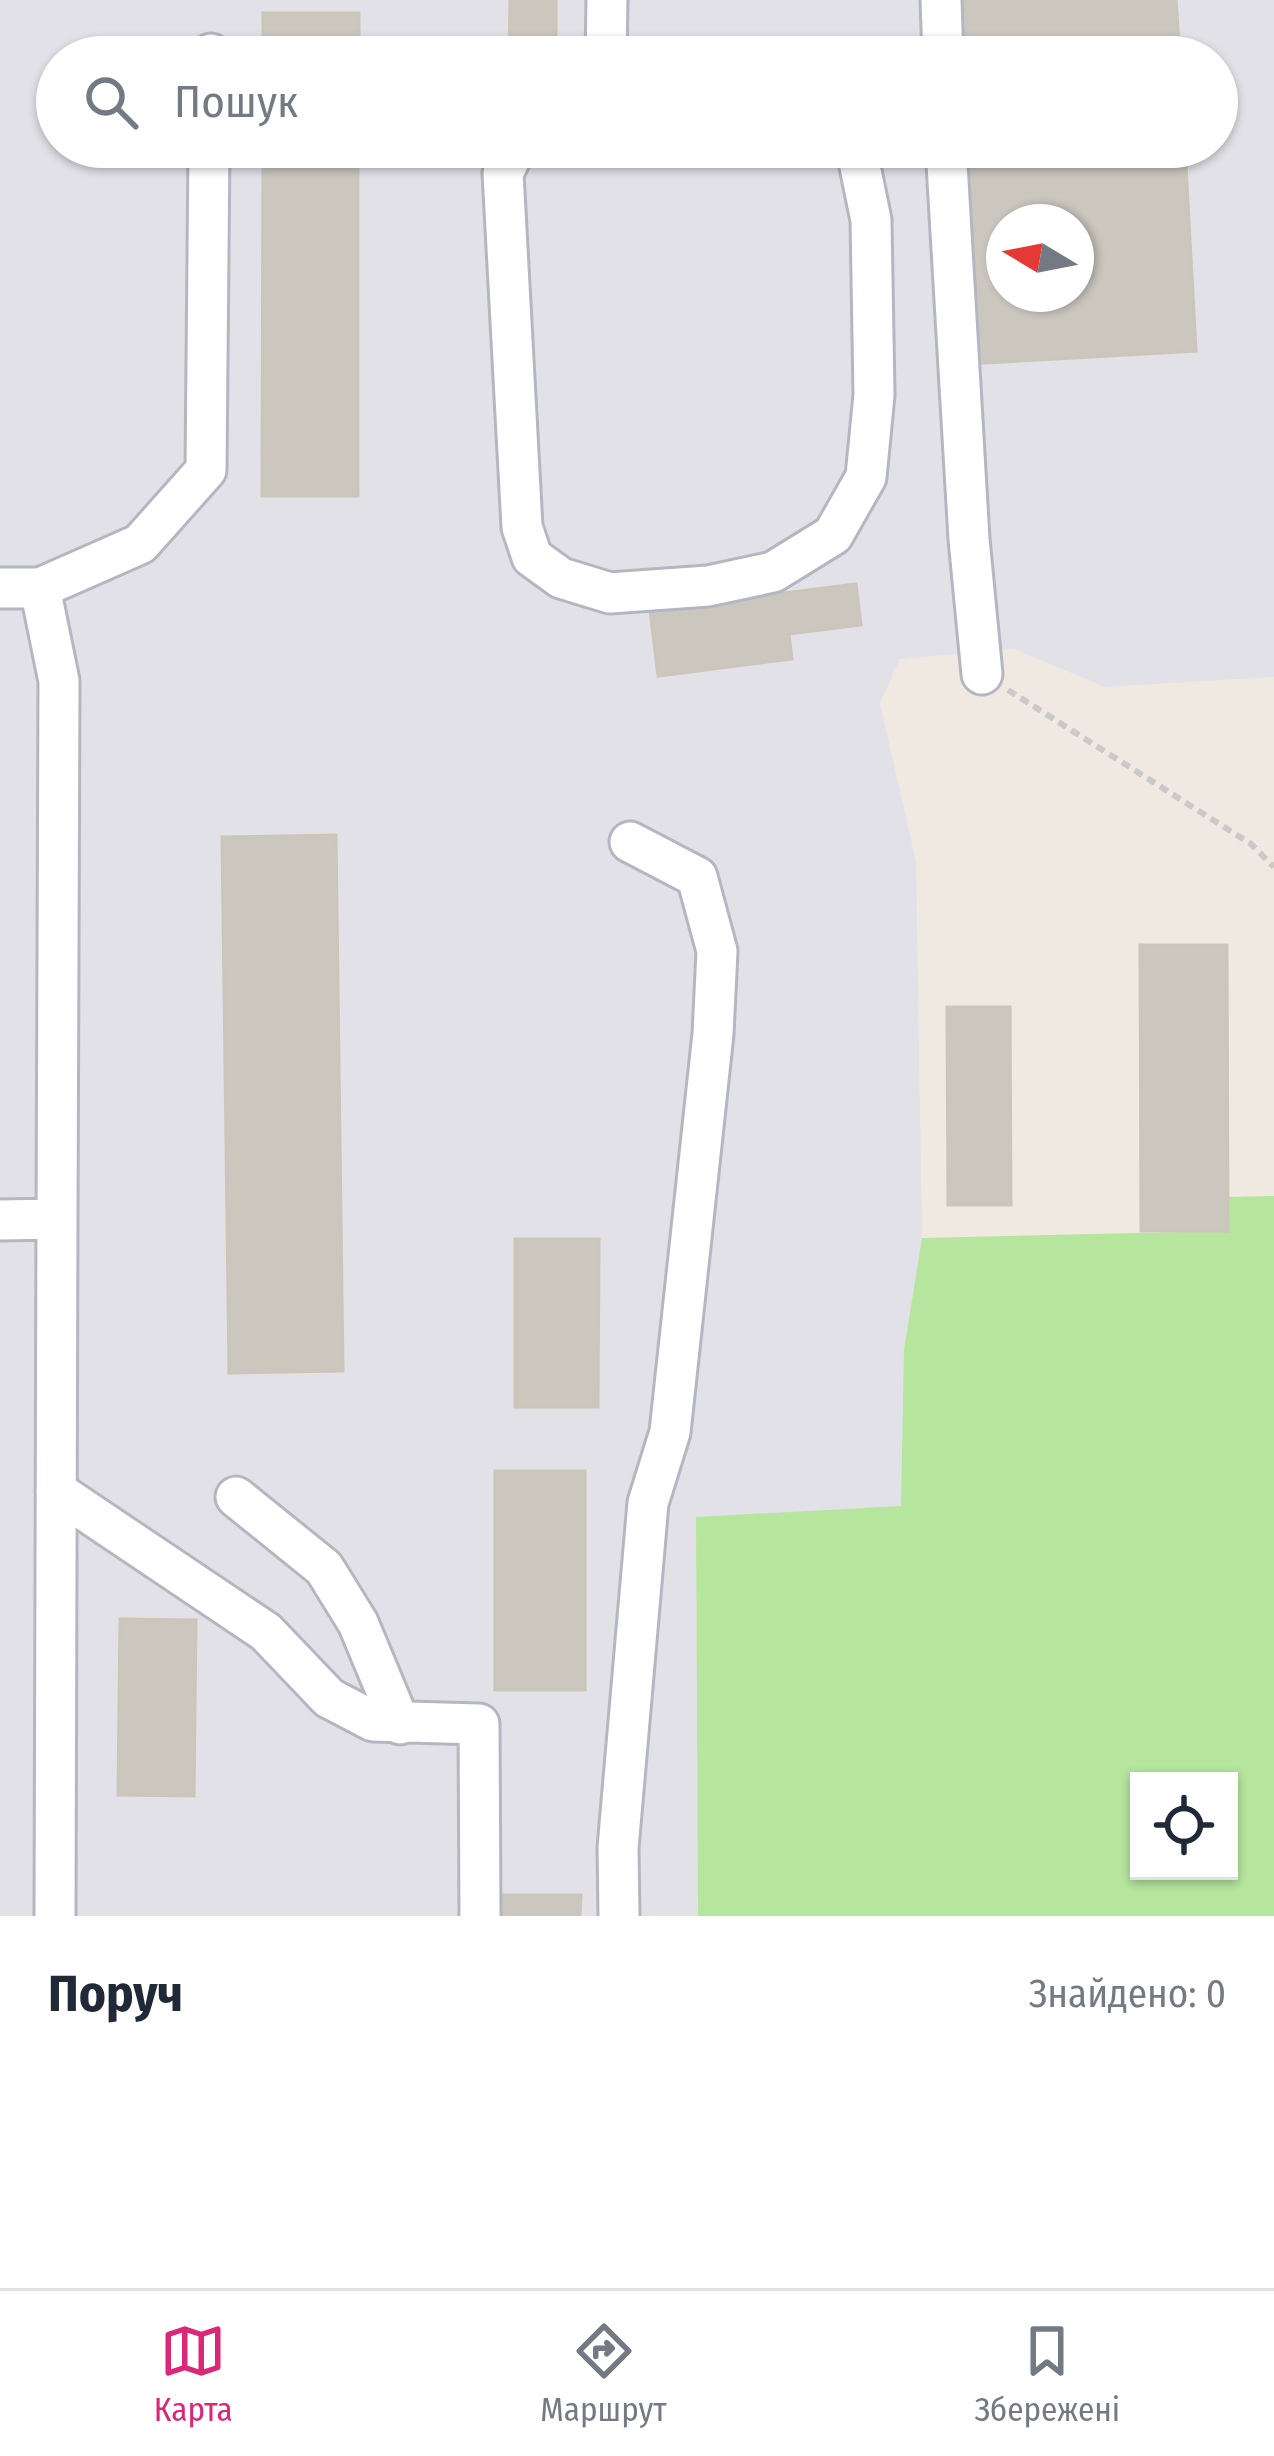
<!DOCTYPE html>
<html lang="uk">
<head>
<meta charset="utf-8">
<style>
	body { margin:0; font-family:"Fira Sans Condensed",sans-serif; background:#f2f2f3; color:#1f2937 }
	.controls { position:absolute; right:36px; bottom:36px; display:grid; overflow:hidden; border-radius:0px; box-shadow:0 3px 9px #0004 }
	.controls button { width:108px; height:108px; display:grid; place-items:center; padding:0; border:0; border-bottom:3px solid #e0e1e3; background:#fff; color:#1f2937; font:60px sans-serif }
	.compass { position:absolute; left:986px; top:204px; width:108px; height:108px; border-radius:50%; background:#fff; box-shadow:0 3px 9px #0004; rotate:280deg }
	.list { margin:0; padding:0; list-style:none }
	h2 { display:flex; justify-content:space-between; align-items:center; height:156px; margin:0; padding:0 48px; font-size:51px }
	h2 small { font-size:39px; font-weight:400; color:#747a83 }
	.icon { flex:none; width:66px; height:66px; fill:none; stroke:currentColor; stroke-width:2; stroke-linecap:round; stroke-linejoin:round }
	.map { position:relative; flex:none; width:1274px; height:1916px; overflow:hidden }
	.search { position:absolute; background:#fff; box-shadow:0 3px 9px #0004; left:36px; right:36px; top:36px; height:132px; display:flex; align-items:center; gap:30px; box-sizing:border-box; padding:0 42px; border-radius:66px; color:#747a83; font-size:45px }
	.sheet { height:372px; background:#fff }
	nav { display:flex; justify-content:space-around; align-items:center; box-sizing:border-box; height:168px; border-top:3px solid #e0e1e3; background:#fff; font-size:33px; color:#747a83 }
	nav a { display:grid; justify-items:center; gap:6px }
	nav .on { color:#db2777 }
	.map>svg:first-child { display:block }
	.industrial { fill:#e3e1e8; fill-rule:evenodd }
	.green { fill:#b6e59e; fill-rule:evenodd }
	.building { fill:#cbc7bf; stroke:#cbc5ba; stroke-width:3; fill-rule:evenodd }
	.lines { fill:none; stroke-linecap:round; stroke-linejoin:round }
	.minor-casing { stroke:#b4b7c1; stroke-width:45 }
	.path { stroke:#c9c9c9; stroke-width:6; stroke-dasharray:9 6; stroke-linecap:butt }
	.minor { stroke:#fff; stroke-width:39 }
</style>
</head>
<body>
<div class="map">
<svg width="1274" height="1916" viewBox="0 0 1274 1916">
	<rect width="100%" height="100%" fill="#efe9e1"/>
	<!-- industrial -->
	<path class="industrial" d="M0,0H1274V677L1105,687L1014,649L900,659L880,703L916,862L922,1238L904,1349L902,1506L696,1518L698,1916H0ZM57,57H1217V147H57ZM1004,222H1076V294H1004Z"/>
	<!-- green -->
	<path class="green" d="M1274,1196V1916H698L696,1517L901,1506L904,1349L922,1238L1228,1231L1229,1197ZM1139,1781H1229V1871H1139Z"/>
	<!-- building -->
	<path class="building" d="M510,0H556V57H509Z
		M947,0H1176L1180,57H950Z
		M263,13H359V57H263Z
		M263,147H358V496H262Z
		M955,147H1185L1196,351L968,364ZM1004,222H1076V294H1004Z
		M856,584L861,625L789,634L792,659L658,676L650,610Z
		M336,835L343,1371L229,1373L222,837Z
		M1140,945H1227L1228,1231H1141Z
		M947,1007H1010L1011,1205H948Z
		M515,1239H599L598,1407H515Z
		M495,1471H585V1690H495Z
		M120,1619L196,1620L194,1796L118,1795Z
		M490,1895H581L580,1916H490Z"/>
	<g class="lines">
		<!-- minor casing -->
		<g class="minor-casing">
			<path id="minor" d="M941,0L943,57
				M211,57V54
				M606,57L607,0
				M516,147L503,173L522,527L532,557L561,578L610,593L708,586L773,572L833,535L866,477L874,395L871,220L856,147
				M946,147L969,539L982,674
				M0,588H40L140,544L206,470L209,147
				M0,1220L57,1219L59,681L40,588
				M56,1491L266,1632L329,1698L373,1721L479,1724L480,1916
				M236,1497L324,1568L358,1623L400,1724
				M55,1916L57,1219
				M619,1916L618,1848L648,1503L670,1432L713,1034L717,951L697,877L630,842"/>
		</g>
		<!-- path -->
		<path class="path" d="M1008,690L1251,844L1274,867"/>
		<!-- minor -->
		<use href="#minor" class="minor"/>
	</g>
</svg>
<div class="controls">
<button><svg class="icon" aria-label="locate" viewBox="0 0 24 24"><circle cx="12" cy="12" r="6"/><path d="M12 2v4M12 18v4M2 12h4M18 12h4"/></svg></button>
</div>
<svg class="compass" viewBox="-18 -18 36 36"><path d="M0-13l5 13h-10z" fill="#e53935"/><path d="M0 13l5-13h-10z" fill="#747a83"/></svg>
<div class="search"><svg class="icon" aria-label="search" viewBox="0 0 24 24"><circle cx="10" cy="10" r="6"/><path d="M15 15l6 6"/></svg>Пошук</div>
</div>
<section class="sheet">
<h2>Поруч<small>Знайдено: 0</small></h2>
<ul class="list">
</ul>
</section>
<nav>
<a class="on"><svg class="icon" aria-label="map" viewBox="0 0 24 24"><path d="M3 6l6-2 6 2 6-2v14l-6 2-6-2-6 2zM9 4v14M15 6v14"/></svg>Карта</a>
<a><svg class="icon" aria-label="directions" viewBox="0 0 24 24"><path d="M12 3l9 9-9 9-9-9zM9 14v-3h6M13 9l2 2-2 2"/></svg>Маршрут</a>
<a><svg class="icon" aria-label="saved" viewBox="0 0 24 24"><path d="M7 4h10v16l-5-4-5 4z"/></svg>Збережені</a>
</nav>
</body>
</html>
